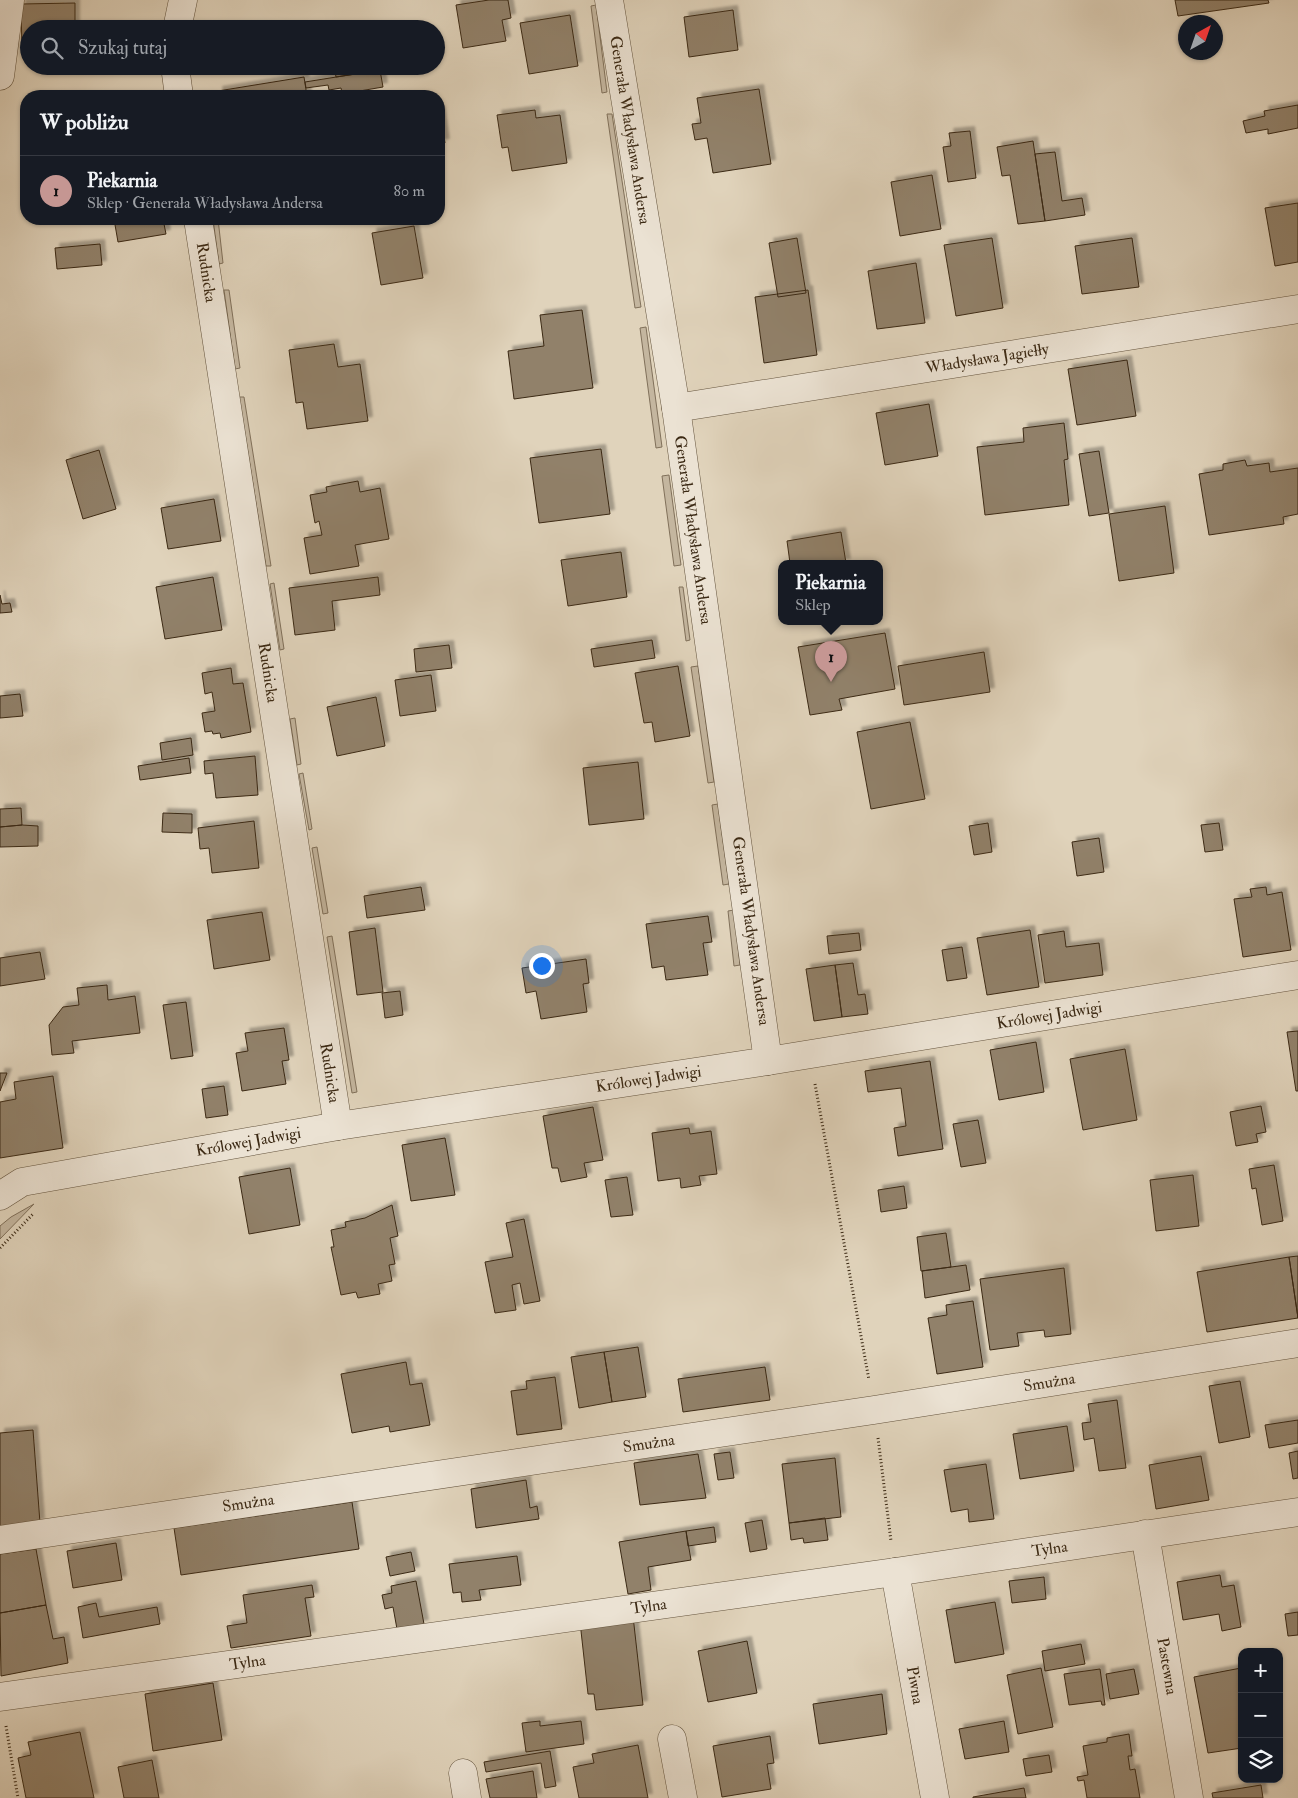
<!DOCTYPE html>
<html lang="pl">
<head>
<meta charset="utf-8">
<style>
	body { margin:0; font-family:"IM FELL Double Pica",serif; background:#20242c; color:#f1f3f6 }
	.controls { position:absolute; right:15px; bottom:15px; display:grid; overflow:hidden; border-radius:10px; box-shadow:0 1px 4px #0004 }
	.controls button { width:45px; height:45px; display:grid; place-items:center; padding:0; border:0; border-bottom:1px solid #363941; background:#171b24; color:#f1f3f6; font:25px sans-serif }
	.compass { position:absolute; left:1178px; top:15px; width:45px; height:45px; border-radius:50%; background:#171b24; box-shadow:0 1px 4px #0004; rotate:40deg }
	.you { position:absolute; left:541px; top:965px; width:18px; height:18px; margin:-12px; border:4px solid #fff; border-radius:50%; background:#1a73e8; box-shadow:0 0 0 8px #1a73e833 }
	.badge { display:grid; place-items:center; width:32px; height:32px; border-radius:50%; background:#c59692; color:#111; font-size:16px; font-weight:700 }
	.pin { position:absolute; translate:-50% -41px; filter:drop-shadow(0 1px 2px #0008) }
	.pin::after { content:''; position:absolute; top:26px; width:18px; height:15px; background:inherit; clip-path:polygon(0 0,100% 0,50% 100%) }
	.popup { position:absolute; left:778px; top:560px; width:105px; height:65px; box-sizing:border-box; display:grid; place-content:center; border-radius:10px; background:#171b24; filter:drop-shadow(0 1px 4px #0005); font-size:16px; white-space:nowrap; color:#9ea1a6 }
	.popup b { font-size:19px; color:#f1f3f6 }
	.popup::after { content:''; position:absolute; left:50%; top:100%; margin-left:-10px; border:10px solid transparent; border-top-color:#171b24 }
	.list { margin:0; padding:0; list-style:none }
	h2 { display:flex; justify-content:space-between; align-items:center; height:65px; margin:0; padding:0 20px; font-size:21px }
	h2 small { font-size:16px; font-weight:400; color:#9ea1a6 }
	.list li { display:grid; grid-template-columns:32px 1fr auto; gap:15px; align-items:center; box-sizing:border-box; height:70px; padding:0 20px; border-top:1px solid #363941 }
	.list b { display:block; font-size:19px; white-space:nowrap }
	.list p { margin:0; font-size:16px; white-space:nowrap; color:#9ea1a6 }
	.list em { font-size:16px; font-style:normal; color:#9ea1a6 }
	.icon { flex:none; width:28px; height:28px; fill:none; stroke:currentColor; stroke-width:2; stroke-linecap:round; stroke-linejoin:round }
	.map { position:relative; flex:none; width:1298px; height:1798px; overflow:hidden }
	.search { position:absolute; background:#171b24; box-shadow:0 1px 4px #0004; left:20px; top:20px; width:425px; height:55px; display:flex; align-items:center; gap:12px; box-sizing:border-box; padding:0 18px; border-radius:28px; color:#9ea1a6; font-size:19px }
	.panel { position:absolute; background:#171b24; box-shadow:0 1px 4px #0004; left:20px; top:90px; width:425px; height:135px; border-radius:20px }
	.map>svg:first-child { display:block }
	.green { fill:#c4b69f; stroke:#80705a }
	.building { fill:#91816b; stroke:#3b2914; filter:url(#shadow) }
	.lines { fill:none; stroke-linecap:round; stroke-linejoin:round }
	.minor-casing { stroke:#64543e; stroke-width:29 }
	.tertiary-casing { stroke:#64543e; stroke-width:29 }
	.path { stroke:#3b2914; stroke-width:3; stroke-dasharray:1 2.5; stroke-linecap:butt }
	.minor { stroke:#ebe2d3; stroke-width:28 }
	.tertiary { stroke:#ebe2d3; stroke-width:28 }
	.labels { text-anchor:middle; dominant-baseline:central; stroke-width:4; stroke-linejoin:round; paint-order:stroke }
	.street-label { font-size:16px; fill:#3b2914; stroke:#ebe2d3 }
</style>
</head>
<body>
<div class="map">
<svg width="1298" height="1798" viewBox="0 0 1298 1798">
	<defs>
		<filter id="shadow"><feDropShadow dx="4.5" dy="-4.5" stdDeviation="1" flood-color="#0004"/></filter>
	</defs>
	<rect width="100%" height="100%" fill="#e0d3bb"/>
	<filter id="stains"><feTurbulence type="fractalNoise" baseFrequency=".004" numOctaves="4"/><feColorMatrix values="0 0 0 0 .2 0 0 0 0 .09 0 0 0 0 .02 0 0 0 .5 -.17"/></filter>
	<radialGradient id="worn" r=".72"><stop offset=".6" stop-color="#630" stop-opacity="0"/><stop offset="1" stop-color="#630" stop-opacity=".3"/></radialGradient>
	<!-- green -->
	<path class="green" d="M596,5L607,92L602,93L591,6Z
		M607,114H612L641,307L635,308Z
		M213,219H218L223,263L219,264Z
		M224,290H229L240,368L235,369Z
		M646,327L662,447L656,448L640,328Z
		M239,397H244L271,566H266Z
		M669,475L681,565L674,566L662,476Z
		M274,583L284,649L280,650L270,584Z
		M679,587H683L690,640L686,641Z
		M698,666L714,782L708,783L691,667Z
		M295,718L301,764L297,765L290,719Z
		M303,773L312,829L309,830L299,774Z
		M718,804L729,884L723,885L712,805Z
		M317,847L328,913L323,914L312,848Z
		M734,910L740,965L734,966L728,911Z
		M332,936L357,1092L352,1093L327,937Z
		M34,1204L0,1239V1226L11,1217Z"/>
	<!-- building -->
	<path class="building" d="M489,0H508L511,18L502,20L506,41L463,48L456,5Z
		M1175,0H1268L1269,3L1178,16Z
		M75,3V29H29V53H22L21,4Z
		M733,10L738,50L689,57L684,17Z
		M570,15L578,66L529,74L520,23Z
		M334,66H375L376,71L336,77Z
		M380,70L383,87L342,94L341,88L329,90L328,85L306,88L305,82Z
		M304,77L307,96H219L218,91Z
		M759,89L771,164L713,173L707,138L695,140L692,124L701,123L697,98Z
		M1298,105V128L1268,134V129L1246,133L1243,121L1265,116L1264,111Z
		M535,110L536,118L560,115L567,163L512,171L508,147L502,148L497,115Z
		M440,111L445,143L439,144V112Z
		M970,131L976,178L948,182L943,147L951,146L949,133Z
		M1033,141L1045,221L1018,224L1010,175L1002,176L997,147Z
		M1055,152L1062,201L1082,198L1085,215L1045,221L1035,154Z
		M932,175L941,229L900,236L891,182Z
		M1298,203V262L1275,266L1265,208Z
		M114,219H163L166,234L118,242Z
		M414,226L423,278L381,285L372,233Z
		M797,238L806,293L778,297L769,243Z
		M992,238L1003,308L956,316L944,245Z
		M1132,238L1139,287L1082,294L1075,246Z
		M100,244L102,265L57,269L55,248Z
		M916,263L925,323L877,329L868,271Z
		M808,290L817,355L764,363L755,297Z
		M582,310L593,388L514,399L508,351L544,346L540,315Z
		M334,344L338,367L360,364L368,421L307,429L303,402L296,403L289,350Z
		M1127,360L1136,416L1077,425L1068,369Z
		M929,404L938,456L885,465L876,413Z
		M1064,423L1068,459L1064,460L1069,505L985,515L977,447L1024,442L1023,428Z
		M601,449L610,514L539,523L530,458Z
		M99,450L116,509L83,519L66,460Z
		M1099,451L1109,513L1089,516L1079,454Z
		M1245,460L1247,466L1269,463L1270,472L1298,468V514L1283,517L1284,524L1209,535L1199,474L1223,470V464Z
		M358,481L360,492L380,488L389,539L355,545L359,566L310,574L304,538L322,535L319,521L315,523L310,495L327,492L326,487Z
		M214,499L221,541L168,549L161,508Z
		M1165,506L1174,573L1119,581L1109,514Z
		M841,532L846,563H790L787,541Z
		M621,552L627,597L568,606L561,560Z
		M213,577L222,630L165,639L156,587Z
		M378,577L380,595L332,601L335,630L295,635L289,588Z
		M0,595L2,604L10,603L12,612L0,613Z
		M885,633L895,689L839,699L842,710L810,715L798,647Z
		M652,640L655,658L594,667L591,649Z
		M449,645L452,668L416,672L414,649Z
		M984,652L990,692L904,705L898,666Z
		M678,666L690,736L655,742L652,722L644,723L635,673Z
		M231,668L233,684L243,683L251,732L221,738L220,733L213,734L212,731L205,732L202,713L215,711L212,692L205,694L202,673Z
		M431,675L436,711L400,716L395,680Z
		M20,694L23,716L0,718V696Z
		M376,697L385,746L337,756L327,707Z
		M910,722L925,799L871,809L857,732Z
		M191,738L193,755L162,760L160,743Z
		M255,756L258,795L216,798L213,773L205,774L204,761Z
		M189,758L191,773L140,780L138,766Z
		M638,762L644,819L589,825L583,768Z
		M21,808L22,825L0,827V809Z
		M163,813L192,814V833L162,832Z
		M254,821L259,868L212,873L209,848L200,849L198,828Z
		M988,823L992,852L974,855L969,826Z
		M1219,823L1223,850L1205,852L1201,825Z
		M22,825L38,826V846L0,847V827Z
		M1099,838L1104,872L1077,876L1072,842Z
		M421,887L425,910L367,918L364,896Z
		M1266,887L1267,895L1282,892L1291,950L1243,957L1234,899L1252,897L1250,889Z
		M262,912L270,960L214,969L207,920Z
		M708,916L712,942L703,943L708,975L666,980L664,966L652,968L646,924Z
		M375,928L383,992L357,995L349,932Z
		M1030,930L1039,987L987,995L977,938Z
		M1064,931L1066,947L1099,943L1103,975L1045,983L1038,935Z
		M859,933L861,950L829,954L827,936Z
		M962,947L967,978L947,981L942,950Z
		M40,952L45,979L0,986V958Z
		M586,959L589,983L583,984L587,1012L541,1019L536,991L526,993L522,968Z
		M853,963L858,995L865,994L868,1014L842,1017L835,965Z
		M835,965L842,1017L814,1021L806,969Z
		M107,985L108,1000L135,996L140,1033L72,1041L74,1053L52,1055L49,1025L63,1007L79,1005L77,988Z
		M400,991L403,1015L385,1018L382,993Z
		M186,1002L193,1056L171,1059L163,1005Z
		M284,1028L289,1060L282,1061L286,1084L242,1091L236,1053L248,1051L245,1033Z
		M1298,1031V1091H1296L1287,1032Z
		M1036,1042L1044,1092L999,1100L990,1050Z
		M1125,1049L1137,1120L1083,1130L1070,1059Z
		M930,1061L943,1149L898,1156L894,1128L906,1126L901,1088L868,1092L865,1071Z
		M0,1073H7L0,1091Z
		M53,1076L63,1148L0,1158V1102L16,1099L14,1082Z
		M224,1086L228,1115L206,1118L202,1089Z
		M1261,1106L1266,1132L1256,1134L1258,1142L1236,1146L1230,1112Z
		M593,1107L603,1160L584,1163L587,1177L561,1182L558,1168H552L543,1116Z
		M978,1120L986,1163L961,1167L953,1124Z
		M689,1128L690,1134L711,1131L717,1174L699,1176L701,1185L681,1188L680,1178L658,1181L652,1133Z
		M445,1138L455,1195L411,1201L402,1145Z
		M1274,1165L1283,1221L1262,1225L1256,1188L1252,1189L1249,1169Z
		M290,1168L300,1225L249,1234L239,1177Z
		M1193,1175L1199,1226L1156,1231L1150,1180Z
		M627,1177L633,1215L611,1217L605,1180Z
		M904,1186L907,1208L881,1212L878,1190Z
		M392,1205L398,1236L390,1238L395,1264L389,1265L392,1281L378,1284L380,1294L358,1298L356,1292L341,1295L331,1247H334L331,1230L346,1227L345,1222L365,1218Z
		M524,1219L540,1301L524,1304L520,1283L512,1285L516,1310L495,1313L485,1262L513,1257L506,1223Z
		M946,1233L951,1267L921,1271L917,1237Z
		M1298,1256V1318L1289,1257Z
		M1289,1257L1298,1318L1207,1332L1197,1272Z
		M966,1265L970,1290L925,1298L922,1271Z
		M1064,1268L1071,1334L1045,1337L1044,1330L1017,1333L1019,1346L990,1350L980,1279Z
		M973,1301L983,1367L937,1374L928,1318L947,1315L946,1305Z
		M638,1347L646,1397L612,1402L604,1352Z
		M604,1352L612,1402L579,1408L571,1357Z
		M406,1362L410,1385L422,1383L430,1425L390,1432L389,1426L352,1433L341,1374Z
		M765,1367L770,1400L683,1412L678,1379Z
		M555,1377L562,1429L517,1435L511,1391L527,1389L526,1381Z
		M1240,1381L1250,1437L1219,1443L1209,1386Z
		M1117,1400L1126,1468L1099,1471L1094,1438L1084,1440L1082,1423L1091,1422L1088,1404Z
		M1298,1420V1443L1269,1448L1265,1425Z
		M1067,1426L1074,1471L1020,1479L1013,1434Z
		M33,1430L40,1523L0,1528V1433Z
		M1298,1451V1478L1293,1479L1289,1453Z
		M730,1452L734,1478L718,1480L714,1454Z
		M698,1454L706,1498L640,1505L634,1463Z
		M1201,1456L1209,1500L1156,1509L1149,1465Z
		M835,1458L841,1517L789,1523L782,1464Z
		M986,1464L994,1519L969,1522L968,1509L951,1512L944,1470Z
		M526,1480L530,1508L537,1506L539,1519L476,1528L471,1489Z
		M352,1502L359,1549L181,1575L174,1528Z
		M825,1518L828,1540L804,1543L803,1538L791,1540L789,1523Z
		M762,1520L767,1549L750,1552L745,1523Z
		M714,1527L716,1542L688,1546L686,1531Z
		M686,1531L691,1560L648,1567L651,1590L628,1594L619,1542Z
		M116,1543L122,1580L73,1588L67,1551Z
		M36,1549L46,1605L0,1613V1554Z
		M411,1552L415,1571L390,1576L386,1557Z
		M517,1556L521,1585L479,1590L481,1600L462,1602L461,1592L453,1593L449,1564Z
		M1220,1575L1222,1587L1234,1585L1241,1627L1222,1631L1219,1614L1183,1620L1177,1582Z
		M1044,1577L1046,1599L1012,1603L1009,1581Z
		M416,1581L424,1624L397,1629L393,1607L385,1609L382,1595L392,1593L391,1586Z
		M312,1585L314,1597L305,1598L311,1636L231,1648L227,1626L247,1623L243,1595Z
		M995,1602L1004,1654L955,1663L946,1610Z
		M96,1603L99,1617L157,1607L160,1624L83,1638L78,1607Z
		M46,1605L53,1639L64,1637L68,1663L1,1676L0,1613Z
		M1298,1612V1635L1288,1636L1285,1614Z
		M633,1616L643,1705L596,1710L594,1694H588L580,1622Z
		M747,1641L757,1693L708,1702L698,1651Z
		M1081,1644L1085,1664L1045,1671L1042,1651Z
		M1041,1668L1053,1727L1018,1734L1007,1675Z
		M1241,1668L1242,1748L1208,1753L1194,1677Z
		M1100,1669L1105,1705H1102L1101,1701L1069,1705L1064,1674Z
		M1134,1669L1139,1694L1110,1699L1106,1674Z
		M213,1683L222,1740L153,1751L145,1694Z
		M882,1694L887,1734L819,1744L813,1704Z
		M540,1721V1726L581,1721L584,1744L526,1752L522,1723Z
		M1004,1721L1009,1752L965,1759L959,1729Z
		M80,1732L94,1798H26L18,1758L31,1755L28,1742Z
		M1129,1734L1132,1756H1128L1130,1770L1135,1769L1140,1798H1087L1084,1780L1078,1781L1077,1777L1088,1775L1083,1746L1107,1742V1738Z
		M770,1736L774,1763L767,1764L771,1789L722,1797L713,1746Z
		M638,1745L648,1798H579L573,1767L594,1763L592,1754Z
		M550,1751L556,1786L545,1788L541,1763L486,1772L484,1762Z
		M1049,1755L1052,1772L1026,1776L1023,1759Z
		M152,1760L159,1798H124L118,1767Z
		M533,1771L537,1798H490L486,1779Z
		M1261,1785L1263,1798H1213L1212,1793Z
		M1024,1788L1026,1798H973V1797Z"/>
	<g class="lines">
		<!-- minor casing -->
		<g class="minor-casing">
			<g id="minor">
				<path d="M177,29L183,0"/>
				<path d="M175,66L179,96"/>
				<path d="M0,76L10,0"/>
				<path id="s1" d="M198,219L338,1126"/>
				<path id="s2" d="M676,408L1298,309"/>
				<path id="s3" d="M768,1061L1298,975"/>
				<path id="s4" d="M1145,1534L1189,1798"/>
				<path id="s5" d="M0,1540L874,1410L1298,1343"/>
				<path id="s6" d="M895,1572L935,1798"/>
				<path id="s7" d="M0,1697L895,1572L1298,1512"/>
				<path d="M672,1739L683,1798"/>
				<path d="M463,1773L467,1798"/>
			</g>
		</g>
		<!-- tertiary casing -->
		<g class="tertiary-casing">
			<g id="tertiary">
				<path id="s8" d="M0,1196L22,1182L338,1126L768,1061L676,408L609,0"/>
			</g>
		</g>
		<!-- path -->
		<path class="path" d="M815,1084L869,1380
			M0,1248L34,1213
			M878,1438L891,1541
			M6,1726L18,1798"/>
		<!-- minor -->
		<use href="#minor" class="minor"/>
		<!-- tertiary -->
		<use href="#tertiary" class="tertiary"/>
	</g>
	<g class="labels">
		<!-- street labels -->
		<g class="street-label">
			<text transform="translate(630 130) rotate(81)">Generała Władysława Andersa</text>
			<text stroke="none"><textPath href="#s1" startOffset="54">Rudnicka</textPath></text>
			<text stroke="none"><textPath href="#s2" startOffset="315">Władysława Jagiełły</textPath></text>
			<text transform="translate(693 530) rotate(82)">Generała Władysława Andersa</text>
			<text stroke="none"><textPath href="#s1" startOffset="459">Rudnicka</textPath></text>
			<text transform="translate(751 931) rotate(82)">Generała Władysława Andersa</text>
			<text stroke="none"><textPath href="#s3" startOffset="285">Królowej Jadwigi</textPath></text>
			<text stroke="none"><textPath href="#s1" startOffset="864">Rudnicka</textPath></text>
			<text stroke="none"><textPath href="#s8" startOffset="661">Królowej Jadwigi</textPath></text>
			<text stroke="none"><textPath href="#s8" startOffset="256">Królowej Jadwigi</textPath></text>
			<text stroke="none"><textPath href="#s5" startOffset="1061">Smużna</textPath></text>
			<text stroke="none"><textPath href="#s5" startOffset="656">Smużna</textPath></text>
			<text stroke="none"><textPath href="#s5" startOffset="251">Smużna</textPath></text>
			<text stroke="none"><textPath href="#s7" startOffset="1060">Tylna</textPath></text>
			<text stroke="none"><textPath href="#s7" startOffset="655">Tylna</textPath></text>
			<text stroke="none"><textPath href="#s7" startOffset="250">Tylna</textPath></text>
			<text stroke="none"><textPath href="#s4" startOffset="134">Pastewna</textPath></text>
			<text stroke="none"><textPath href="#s6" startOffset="115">Piwna</textPath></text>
		</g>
	</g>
	<rect width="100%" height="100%" filter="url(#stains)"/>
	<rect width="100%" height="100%" fill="url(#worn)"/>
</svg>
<div class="controls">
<button>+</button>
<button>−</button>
<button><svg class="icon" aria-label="layers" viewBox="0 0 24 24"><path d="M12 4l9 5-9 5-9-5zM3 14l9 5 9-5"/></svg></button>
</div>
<svg class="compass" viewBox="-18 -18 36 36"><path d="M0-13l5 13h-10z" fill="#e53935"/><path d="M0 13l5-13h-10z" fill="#9ea1a6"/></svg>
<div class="you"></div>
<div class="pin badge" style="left:831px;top:682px">1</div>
<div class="popup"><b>Piekarnia</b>Sklep</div>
<div class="search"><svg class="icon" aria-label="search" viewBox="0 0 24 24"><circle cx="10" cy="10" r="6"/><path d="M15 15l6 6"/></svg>Szukaj tutaj</div>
<section class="panel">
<h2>W pobliżu<small></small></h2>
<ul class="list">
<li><span class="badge">1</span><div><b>Piekarnia</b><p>Sklep · Generała Władysława Andersa</p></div><em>80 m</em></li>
</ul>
</section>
</div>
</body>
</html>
